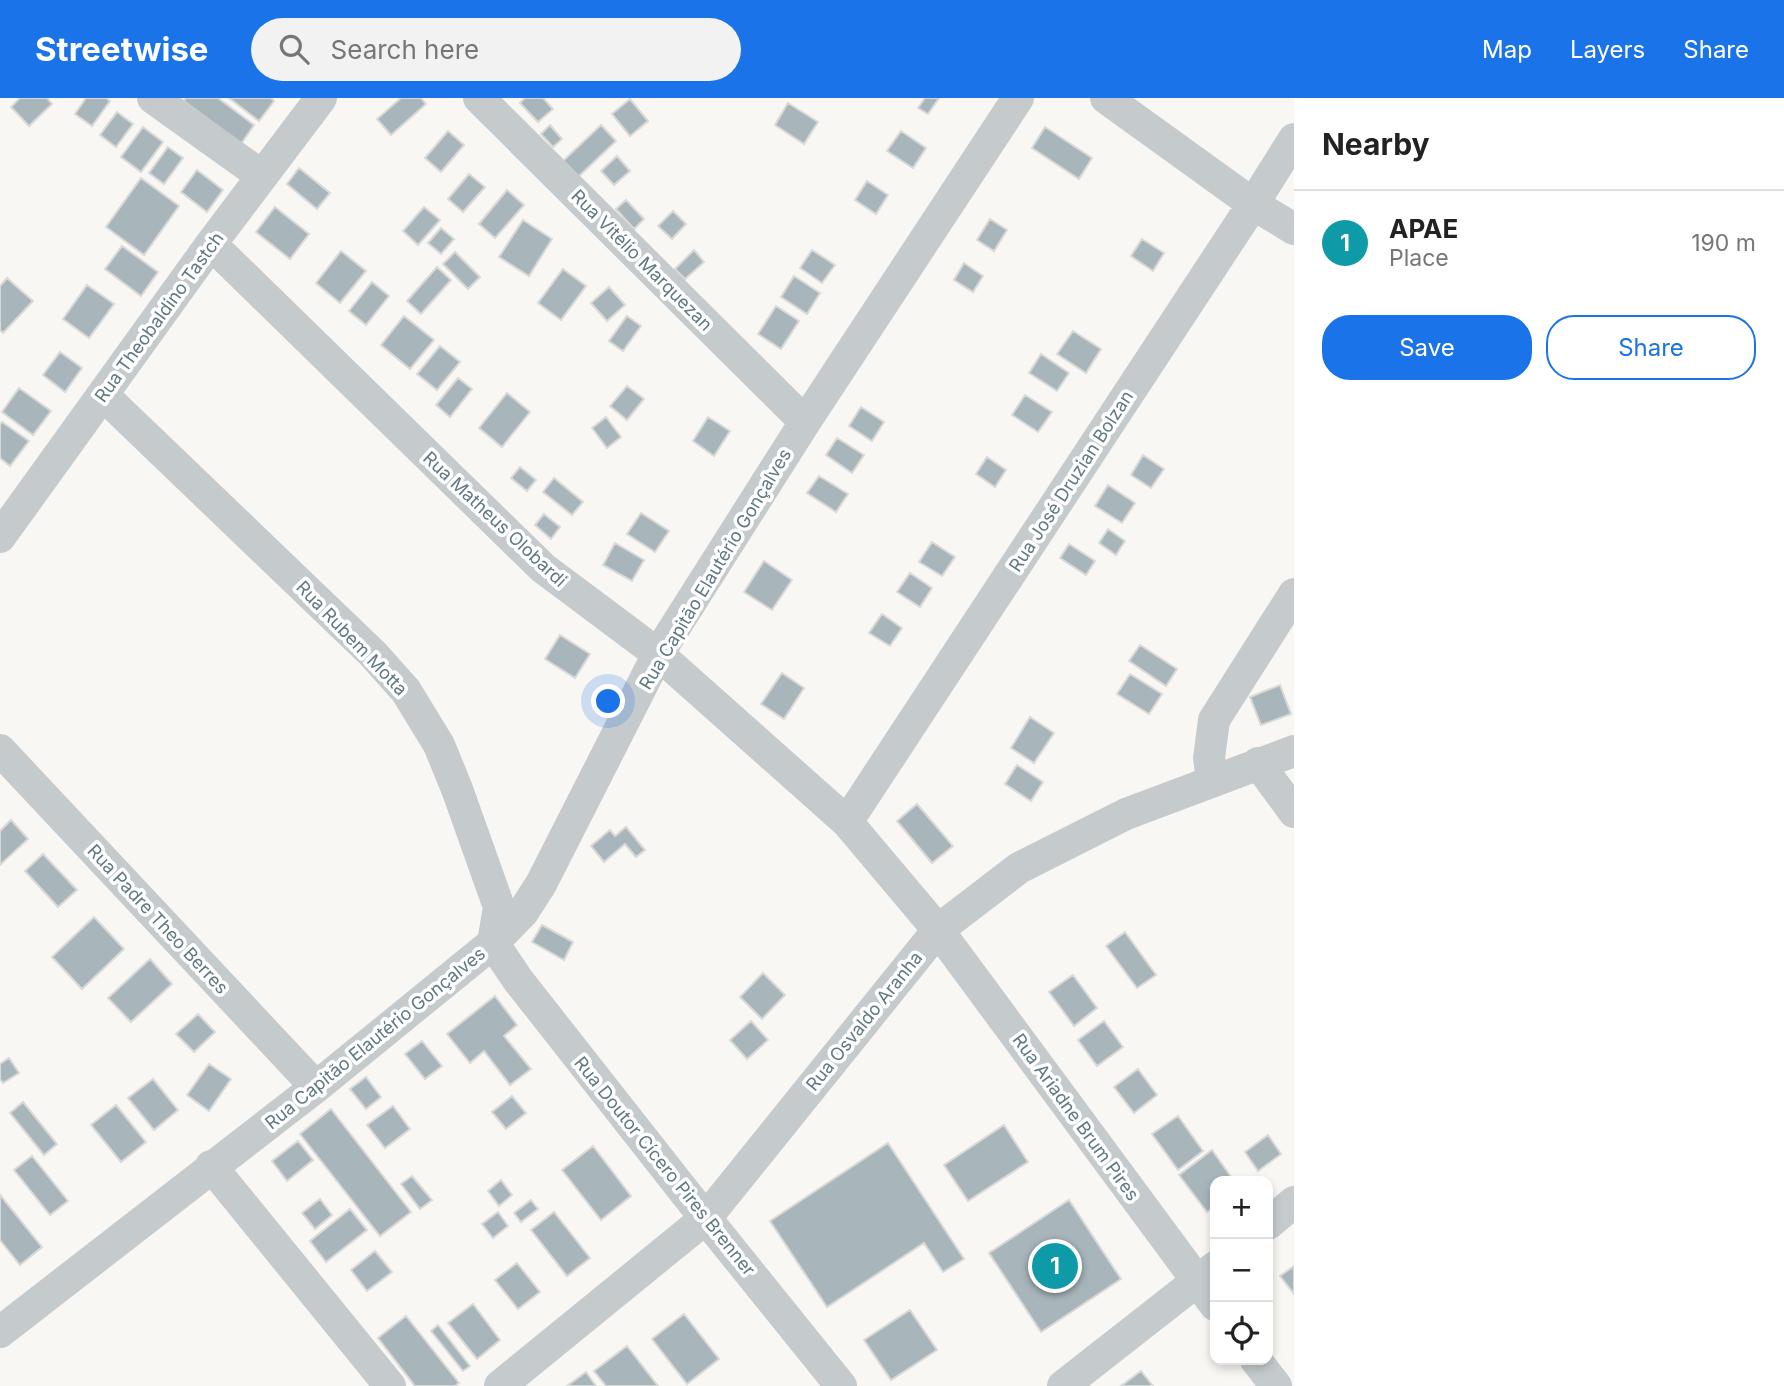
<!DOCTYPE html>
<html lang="en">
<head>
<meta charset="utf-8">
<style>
	body { margin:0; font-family:Inter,sans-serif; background:#f2f2f2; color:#222 }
	.controls { position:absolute; right:21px; bottom:21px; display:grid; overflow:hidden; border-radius:14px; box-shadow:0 4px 10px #0003 }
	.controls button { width:63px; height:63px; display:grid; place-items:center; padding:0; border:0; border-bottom:2px solid #e0e0e0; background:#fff; color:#222; font:35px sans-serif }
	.you { position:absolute; left:609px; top:604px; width:24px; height:24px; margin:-18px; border:5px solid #fff; border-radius:50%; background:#1a73e8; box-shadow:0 0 0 10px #1a73e833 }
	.badge { display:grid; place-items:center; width:46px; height:46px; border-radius:50%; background:#1a73e8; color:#fff; font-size:23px; font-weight:700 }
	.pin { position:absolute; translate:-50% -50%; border:4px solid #fff; box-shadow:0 2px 7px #0006 }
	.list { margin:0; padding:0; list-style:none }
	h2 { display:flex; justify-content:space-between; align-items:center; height:91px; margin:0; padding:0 28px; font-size:30px }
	h2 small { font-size:23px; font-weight:400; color:#767676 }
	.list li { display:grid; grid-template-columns:46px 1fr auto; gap:21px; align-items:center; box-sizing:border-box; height:105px; padding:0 28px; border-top:2px solid #e0e0e0 }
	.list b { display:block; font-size:26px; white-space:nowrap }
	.list p { margin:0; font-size:23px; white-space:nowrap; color:#767676 }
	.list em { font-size:23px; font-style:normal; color:#767676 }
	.actions { display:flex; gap:14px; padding:21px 28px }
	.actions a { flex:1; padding:16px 0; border:2px solid #1a73e8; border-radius:28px; text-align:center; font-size:24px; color:#1a73e8 }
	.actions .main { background:#1a73e8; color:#fff }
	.icon { flex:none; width:38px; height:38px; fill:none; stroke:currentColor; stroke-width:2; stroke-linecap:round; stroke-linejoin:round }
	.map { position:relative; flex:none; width:1294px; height:1288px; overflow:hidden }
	header { display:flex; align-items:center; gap:42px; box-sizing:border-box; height:98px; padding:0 35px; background:#1a73e8; color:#fff }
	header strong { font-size:33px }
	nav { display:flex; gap:38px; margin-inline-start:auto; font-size:24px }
	.search { width:490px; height:63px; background:#f2f2f2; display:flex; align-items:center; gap:18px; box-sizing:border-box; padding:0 24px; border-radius:38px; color:#767676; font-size:26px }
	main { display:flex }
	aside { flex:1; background:#fff }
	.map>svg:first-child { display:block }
	.building { fill:#a8b5ba; stroke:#d9d9d7; stroke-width:2 }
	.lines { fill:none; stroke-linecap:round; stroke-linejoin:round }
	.minor { stroke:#c5cacd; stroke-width:32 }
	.labels { text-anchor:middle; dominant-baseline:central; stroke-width:7; stroke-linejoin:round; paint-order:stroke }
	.street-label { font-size:18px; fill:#607983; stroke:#fff }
</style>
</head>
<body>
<header>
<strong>Streetwise</strong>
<div class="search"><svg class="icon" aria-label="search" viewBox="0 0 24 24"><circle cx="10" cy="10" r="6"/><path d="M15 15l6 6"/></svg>Search here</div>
<nav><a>Map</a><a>Layers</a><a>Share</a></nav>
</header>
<main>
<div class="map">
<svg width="1294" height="1288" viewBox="0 0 1294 1288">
	<rect width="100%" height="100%" fill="#f8f7f4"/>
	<!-- building -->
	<path class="building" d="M20,0H47L52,6L29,28L11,9Z
		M86,0H106L110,3L92,28L75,16Z
		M186,0H218L254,27L241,46L184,3Z
		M229,0H271L274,3L259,23Z
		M401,0H421L426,6L391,37L377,21Z
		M525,0H543L553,11L538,24L520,5Z
		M925,0H939L928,16L918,10Z
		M630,1L648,23L630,38L612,16Z
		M788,5L818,24L804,46L775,27Z
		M117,14L133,26L116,49L100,37Z
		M550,27L562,41L553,49L541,36Z
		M601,27L616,43L578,79L563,63Z
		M143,29L163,44L141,74L121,59Z
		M1045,29L1092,60L1079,81L1032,50Z
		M448,33L464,47L441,74L425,60Z
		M901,33L926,50L913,70L887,53Z
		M168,49L183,60L164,86L149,75Z
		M617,58L630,73L614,87L601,73Z
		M299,70L330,95L317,111L287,86Z
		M197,72L223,92L207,114L181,94Z
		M469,76L485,89L463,114L448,101Z
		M141,80L179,108L144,157L106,129Z
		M867,83L888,97L876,116L855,102Z
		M507,92L524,107L495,140L479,126Z
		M626,102L644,121L634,131L616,111Z
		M275,109L309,136L290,161L256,134Z
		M424,109L440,122L418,147L403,133Z
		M673,113L686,126L672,141L658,128Z
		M990,121L1007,132L994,153L977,142Z
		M523,122L552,141L529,178L499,159Z
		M441,130L454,141L441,156L428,145Z
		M1142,141L1164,155L1153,173L1131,158Z
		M122,148L158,174L141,198L105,171Z
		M694,152L704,164L685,181L675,171Z
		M812,152L835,167L822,185L800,170Z
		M341,153L366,173L340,205L316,185Z
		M455,154L480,179L468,191L443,166Z
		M964,165L983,178L973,194L954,182Z
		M437,169L451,182L421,216L407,203Z
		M563,171L586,188L561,222L538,205Z
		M794,178L820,195L807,216L781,199Z
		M7,180L33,203L3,235L0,232V188Z
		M372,184L389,198L366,227L349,213Z
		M87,187L114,206L89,240L63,221Z
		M609,189L625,207L607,223L591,205Z
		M776,208L799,223L781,251L758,236Z
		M404,218L434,242L410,271L381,247Z
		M627,218L641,228L623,253L609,243Z
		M1073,233L1101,251L1086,275L1057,256Z
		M440,248L460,264L437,292L417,276Z
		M60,254L82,270L65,294L43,277Z
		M1041,256L1069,275L1057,293L1029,275Z
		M458,280L472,291L450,319L436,307Z
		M627,288L644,301L627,322L610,308Z
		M19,290L51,313L33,337L2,314Z
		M507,295L530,314L502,349L479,330Z
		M1025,297L1052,314L1038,334L1012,317Z
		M861,309L884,324L872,343L849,328Z
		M606,319L621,339L607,350L592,330Z
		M708,319L730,333L714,358L693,343Z
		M2,324L29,343L10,368L0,360V327Z
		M837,340L864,357L852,375L826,357Z
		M1143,357L1164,371L1151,390L1131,377Z
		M987,359L1006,372L995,389L976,376Z
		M520,369L536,382L527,393L511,380Z
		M819,378L848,396L836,414L807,395Z
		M554,380L583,404L572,417L543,394Z
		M1108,387L1135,405L1122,425L1095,408Z
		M641,415L669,433L655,454L627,436Z
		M544,416L560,429L551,441L535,427Z
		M1108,431L1125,443L1116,457L1099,445Z
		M932,444L955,459L942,478L919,464Z
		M615,445L644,462L632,483L603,467Z
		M1069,446L1095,463L1086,477L1060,460Z
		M764,463L792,482L772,512L744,494Z
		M910,475L932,490L920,509L897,494Z
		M882,516L902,530L890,548L869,535Z
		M560,537L590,556L575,580L545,561Z
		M1140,547L1177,571L1166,588L1129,563Z
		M782,575L804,590L784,621L761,606Z
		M1130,576L1162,596L1149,616L1117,596Z
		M1280,587L1291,616L1261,627L1250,599Z
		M1030,619L1054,635L1034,665L1011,650Z
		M1017,667L1043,684L1031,703L1005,686Z
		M917,706L953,748L932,765L897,723Z
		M11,722L28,741L0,767V733Z
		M626,729L645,752L636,759L625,746L604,764L591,748L610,732L615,738Z
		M43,756L77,792L58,809L25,773Z
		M94,819L124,851L82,891L52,859Z
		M542,827L573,844L564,862L532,844Z
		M1125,834L1156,877L1137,890L1106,848Z
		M150,861L172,886L131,924L108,900Z
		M763,875L785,897L762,921L740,899Z
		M1073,877L1097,910L1074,928L1049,894Z
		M495,898L517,927L504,938L531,971L510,987L484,953L470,965L447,936Z
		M198,916L215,934L194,954L176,936Z
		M751,923L768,942L747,961L730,942Z
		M1104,923L1123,949L1097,968L1078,942Z
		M422,943L442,968L425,981L405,956Z
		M9,960L19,975L3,985L0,981V966Z
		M209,966L231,981L209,1013L187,997Z
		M1138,971L1157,997L1134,1015L1114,989Z
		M366,979L381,999L366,1011L350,991Z
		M153,981L178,1012L154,1032L128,1000Z
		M512,998L526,1015L506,1031L492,1014Z
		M23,1004L57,1046L44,1057L10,1015Z
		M116,1007L146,1044L121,1064L91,1027Z
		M393,1008L410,1031L385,1050L367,1027Z
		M331,1011L411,1114L380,1138L300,1036Z
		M1178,1018L1203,1053L1178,1072L1152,1036Z
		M1004,1027L1028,1064L968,1103L944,1067Z
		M1268,1037L1281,1056L1258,1073L1245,1054Z
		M298,1043L313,1062L287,1083L272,1063Z
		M888,1045L964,1161L943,1174L924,1145L827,1209L770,1123Z
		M593,1048L631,1098L601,1122L562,1072Z
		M1212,1052L1234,1083H1215V1108L1207,1114L1179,1077Z
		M32,1058L68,1103L50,1117L14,1072Z
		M412,1078L432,1102L420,1111L401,1086Z
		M501,1082L512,1097L499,1108L488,1093Z
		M0,1097L42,1149L20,1167L0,1142Z
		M320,1101L332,1117L315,1131L302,1115Z
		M531,1102L538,1111L521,1124L514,1115Z
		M1069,1102L1121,1181L1041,1234L989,1155Z
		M350,1111L367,1132L326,1164L310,1143Z
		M498,1114L508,1128L493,1140L482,1126Z
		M554,1114L590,1160L567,1178L531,1132Z
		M375,1153L392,1174L367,1193L351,1172Z
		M517,1165L540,1194L518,1211L495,1182Z
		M1294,1168V1196L1280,1178Z
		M473,1206L500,1242L477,1261L448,1225Z
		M910,1212L937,1252L891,1282L864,1242Z
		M684,1216L719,1261L687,1286L652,1241Z
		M406,1218L459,1285L455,1288H415L378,1240Z
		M438,1227L470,1268L463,1273L431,1233Z
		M627,1248L658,1288H606L594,1273Z
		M1141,1273L1153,1288H1121Z
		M586,1274L596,1288H567Z"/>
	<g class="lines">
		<!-- minor -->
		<path class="minor" d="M153,0L262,78
			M479,0L805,324
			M1106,0L1253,106L1294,131
			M211,146L543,470L658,556L847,724L938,832L1215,1207
			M103,297L373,556L406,593L439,647L457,691L499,809L493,845
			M0,439L211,146L321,0
			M0,652L316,989
			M1258,665L1294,714
			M1212,682L1209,660L1214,622L1294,496
			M847,724L1253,106L1294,41
			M493,845L518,882L687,1097L841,1288
			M211,1068L390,1288
			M1268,1126L1294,1104
			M0,1234L316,989L493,845L523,814L541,786L658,556L805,324L1018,0
			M1256,1262L1276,1288
			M500,1288L706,1120L938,832L1019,770L1126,716L1294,653
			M1063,1288L1215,1169"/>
	</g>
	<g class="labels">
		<!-- street labels -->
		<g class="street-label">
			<text transform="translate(642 162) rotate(45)">Rua Vitélio Marquezan</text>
			<text transform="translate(159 219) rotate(-54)">Rua Theobaldino Tastch</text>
			<text transform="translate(1071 383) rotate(-57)">Rua José Druzian Bolzan</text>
			<text transform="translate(495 421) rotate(43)">Rua Matheus Olobardi</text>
			<text transform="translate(715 471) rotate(-59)">Rua Capitão Elautério Gonçalves</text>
			<text transform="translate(352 540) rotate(46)">Rua Rubem Motta</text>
			<text transform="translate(158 821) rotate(47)">Rua Padre Theo Berres</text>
			<text transform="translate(864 923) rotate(-51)">Rua Osvaldo Aranha</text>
			<text transform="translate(375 940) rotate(-39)">Rua Capitão Elautério Gonçalves</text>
			<text transform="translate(1076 1019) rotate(54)">Rua Ariadne Brum Pires</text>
			<text transform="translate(665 1068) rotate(51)">Rua Doutor Cícero Pires Brenner</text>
		</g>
	</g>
</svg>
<div class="controls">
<button>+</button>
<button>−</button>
<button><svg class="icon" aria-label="locate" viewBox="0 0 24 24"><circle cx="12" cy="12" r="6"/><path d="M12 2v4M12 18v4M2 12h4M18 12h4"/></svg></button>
</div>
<div class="you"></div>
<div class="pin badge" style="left:1055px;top:1168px;background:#0f9aa8">1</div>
</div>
<aside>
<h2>Nearby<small></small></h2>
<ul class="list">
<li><span class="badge" style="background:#0f9aa8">1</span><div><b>APAE</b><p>Place</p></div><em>190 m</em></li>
</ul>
<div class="actions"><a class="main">Save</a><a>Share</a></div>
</aside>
</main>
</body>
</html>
